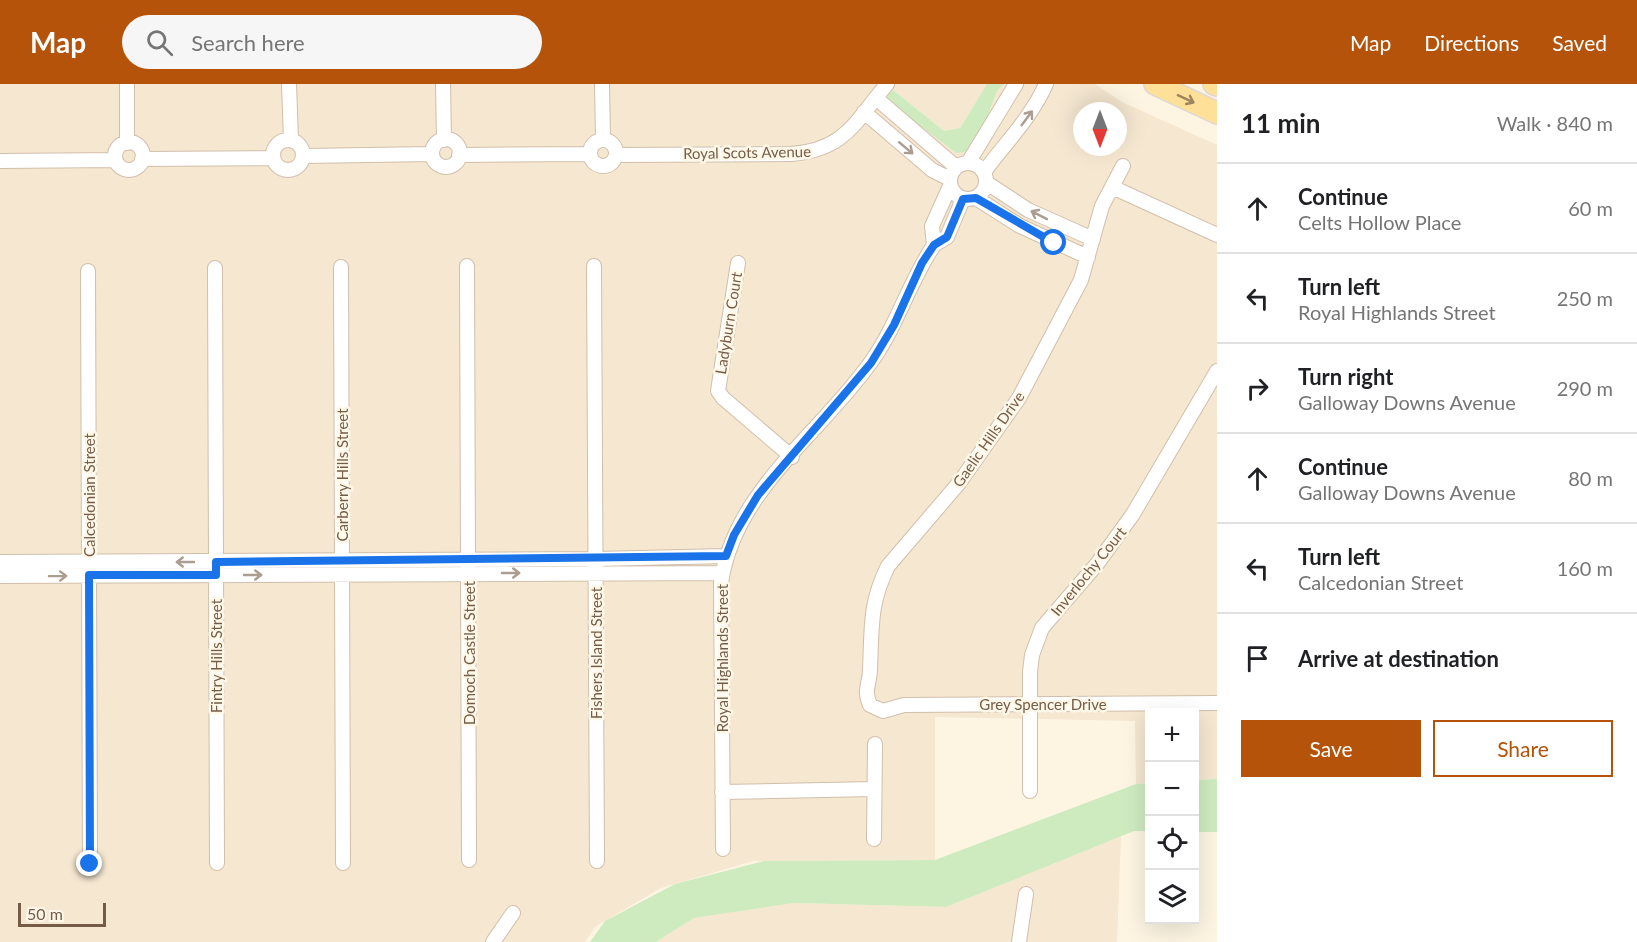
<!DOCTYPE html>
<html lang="en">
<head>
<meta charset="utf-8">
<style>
	body { margin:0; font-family:Lato,sans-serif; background:#f6f6f6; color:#202124 }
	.controls { position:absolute; right:18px; bottom:18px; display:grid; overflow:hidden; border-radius:0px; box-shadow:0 6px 24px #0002 }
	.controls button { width:54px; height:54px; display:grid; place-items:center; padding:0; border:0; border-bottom:2px solid #e0e0e0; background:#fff; color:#202124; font:30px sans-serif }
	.compass { position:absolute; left:1073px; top:18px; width:54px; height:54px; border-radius:50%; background:#fff; box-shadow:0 6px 24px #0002; rotate:180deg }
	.scale { position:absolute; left:18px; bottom:15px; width:88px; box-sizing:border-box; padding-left:6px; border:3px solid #755c47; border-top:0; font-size:16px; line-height:21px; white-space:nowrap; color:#755c47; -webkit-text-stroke:4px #fff8e9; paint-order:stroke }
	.stop { position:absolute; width:18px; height:18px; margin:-14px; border:4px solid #1a73e8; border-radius:50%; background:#fff }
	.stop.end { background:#1a73e8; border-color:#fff; box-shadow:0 2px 6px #0008 }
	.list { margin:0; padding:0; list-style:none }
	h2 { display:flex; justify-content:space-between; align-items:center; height:78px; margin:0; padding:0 24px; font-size:26px }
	h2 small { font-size:20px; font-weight:400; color:#757577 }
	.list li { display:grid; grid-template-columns:39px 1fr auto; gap:18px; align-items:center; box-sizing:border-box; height:90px; padding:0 24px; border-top:2px solid #e0e0e0 }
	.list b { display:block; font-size:22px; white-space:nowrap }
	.list p { margin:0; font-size:20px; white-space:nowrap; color:#757577 }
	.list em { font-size:20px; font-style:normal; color:#757577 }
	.actions { display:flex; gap:12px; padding:18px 24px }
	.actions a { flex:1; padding:14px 0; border:2px solid #b45309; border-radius:0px; text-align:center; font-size:21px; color:#b45309 }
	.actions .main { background:#b45309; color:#fff }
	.icon { flex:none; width:33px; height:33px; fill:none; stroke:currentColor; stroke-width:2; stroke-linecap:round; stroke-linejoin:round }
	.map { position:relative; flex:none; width:1217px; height:858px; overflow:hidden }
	header { display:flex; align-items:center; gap:36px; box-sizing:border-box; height:84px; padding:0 30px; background:#b45309; color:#fff }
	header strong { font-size:28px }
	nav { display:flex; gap:33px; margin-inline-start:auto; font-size:21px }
	.search { width:420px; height:54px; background:#f6f6f6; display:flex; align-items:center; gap:15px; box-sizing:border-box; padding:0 21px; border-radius:33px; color:#757577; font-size:22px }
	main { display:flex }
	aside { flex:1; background:#fff }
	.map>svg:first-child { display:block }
	.residential { fill:#f5e7d0; fill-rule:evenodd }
	.green { fill:#ceebc0 }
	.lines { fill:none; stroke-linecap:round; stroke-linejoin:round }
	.street-casing { stroke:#d1bfab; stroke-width:16 }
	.primary-casing { stroke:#ded8d3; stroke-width:24 }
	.street { stroke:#fff; stroke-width:14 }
	.primary { stroke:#fee098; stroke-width:21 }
	.oneway { stroke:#9e845f }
	.oneway2 { stroke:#ac9d91 }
	.route { stroke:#1a73e8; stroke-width:8 }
	.labels { text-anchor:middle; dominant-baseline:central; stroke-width:5; stroke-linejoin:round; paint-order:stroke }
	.street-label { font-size:15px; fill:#755c47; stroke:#fff8e9 }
</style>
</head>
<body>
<header>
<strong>Map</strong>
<div class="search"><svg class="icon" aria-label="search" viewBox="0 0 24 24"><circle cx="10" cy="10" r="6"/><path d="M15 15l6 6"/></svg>Search here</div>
<nav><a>Map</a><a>Directions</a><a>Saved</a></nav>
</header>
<main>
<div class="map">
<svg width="1217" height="858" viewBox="0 0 1217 858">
	<rect width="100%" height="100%" fill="#fdf5e2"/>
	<!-- residential -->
	<path class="residential" d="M0,0H987L960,44L944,47L893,6L885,14L956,69L981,50L997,7L1004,0H1095L1122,18L1217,61V695L1195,696L1194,628H1150L1149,699L1136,700L1135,637L935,633V776L753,777L661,804L596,842L585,858H0ZM1082,27H1118V63H1082Z
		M1121,752L1117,858H656L694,834L794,819L946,823Z"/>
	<!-- green -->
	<path class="green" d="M987,0H1004L997,7L981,50L965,68L956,69L885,15L893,6L944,47L960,44Z
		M1217,695V748H1195V696Z
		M1149,699V747H1134L946,823L794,819L694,834L656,858H590L605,837L675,800L764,777L935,776L1136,700Z"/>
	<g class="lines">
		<!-- street casing -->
		<g class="street-casing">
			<path id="street" d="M127,0V59
				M289,0L291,56
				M443,0L444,56
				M602,0L603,56
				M876,14L956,83
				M864,28L932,86L950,95
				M432 69a14 14 0 1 1 28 0a14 14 0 1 1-28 0Z
				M273 71a15 15 0 1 1 30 0a15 15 0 1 1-30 0Z
				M590 69a13 13 0 1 1 26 0a13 13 0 1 1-26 0Z
				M115 72a14 14 0 1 1 28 0a14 14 0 1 1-28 0Z
				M459,71L589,70
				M616,71L791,70C845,66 855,38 887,0
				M303,72L432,70
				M142,75L273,74
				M0,77L115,76
				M950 97a18 18 0 1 1 36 0a18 18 0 1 1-36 0Z
				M968,79L1016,0
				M1123,82L1102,122L1081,196L1019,314L959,399L888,482C869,520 872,545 870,585C870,601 863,604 870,621L883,627L904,621L1217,619
				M984,88C1006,58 1031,34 1046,0
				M987,99L1028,126L1093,155
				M950,102L932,142L934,161L947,153L963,115
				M1112,103L1217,151
				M976,114L1020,142L1088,173
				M738,179L718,307L723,314L792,373
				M467,182L469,776
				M594,182L597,777
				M341,183L343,779
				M215,184L217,779
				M88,187L90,780
				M0,478L596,475L726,472
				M0,492L722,489
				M1030,707V588L1032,571L1042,544L1097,480L1133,430L1217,287
				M722,708L874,705
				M874,755L875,660
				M723,765L721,499C734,407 820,350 871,278C897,242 909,198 934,161
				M493,858L513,829
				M1019,858L1026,810"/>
		</g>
		<!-- primary casing -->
		<g class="primary-casing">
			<path id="primary" d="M1155,0L1217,29
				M1214,0L1217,1"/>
		</g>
		<!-- street -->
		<use href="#street" class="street"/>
		<!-- primary -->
		<use href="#primary" class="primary"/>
	</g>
	<!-- one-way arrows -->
	<defs><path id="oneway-shaft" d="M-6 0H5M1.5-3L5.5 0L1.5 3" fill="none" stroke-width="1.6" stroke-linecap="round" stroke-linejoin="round" transform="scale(1.5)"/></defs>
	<use class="oneway" href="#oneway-shaft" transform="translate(1186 15) rotate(25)"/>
	<g class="oneway2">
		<use href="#oneway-shaft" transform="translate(1027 34) rotate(-53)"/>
		<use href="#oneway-shaft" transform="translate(906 64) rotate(40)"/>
		<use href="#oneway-shaft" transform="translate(1039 131) rotate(-153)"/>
		<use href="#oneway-shaft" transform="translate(185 478) rotate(-180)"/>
		<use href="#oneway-shaft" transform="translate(511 489)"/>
		<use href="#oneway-shaft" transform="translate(253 491)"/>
		<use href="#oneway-shaft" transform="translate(58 492) rotate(-1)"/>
	</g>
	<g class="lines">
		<!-- route -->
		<path class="route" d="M90,780L89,491H216V478L726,472L734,451L758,411L871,279L894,241L922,179L934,161L947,153L963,115L976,114L1054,159"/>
	</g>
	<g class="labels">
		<!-- street labels -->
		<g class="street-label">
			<text transform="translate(747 68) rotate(-1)">Royal Scots Avenue</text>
			<text transform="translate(728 239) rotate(-81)">Ladyburn Court</text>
			<text transform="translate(988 355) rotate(-55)">Gaelic Hills Drive</text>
			<text transform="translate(342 391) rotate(-90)">Carberry Hills Street</text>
			<text transform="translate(89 411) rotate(-90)">Calcedonian Street</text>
			<text transform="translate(1088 487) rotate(-51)">Inverlochy Court</text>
			<text transform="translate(469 569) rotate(-90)">Domoch Castle Street</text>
			<text transform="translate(596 569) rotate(-90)">Fishers Island Street</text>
			<text transform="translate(216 572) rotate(-90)">Fintry Hills Street</text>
			<text transform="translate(722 574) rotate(-90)">Royal Highlands Street</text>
			<text x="1043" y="620">Grey Spencer Drive</text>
		</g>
	</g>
</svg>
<div class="controls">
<button>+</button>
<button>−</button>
<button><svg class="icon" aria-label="locate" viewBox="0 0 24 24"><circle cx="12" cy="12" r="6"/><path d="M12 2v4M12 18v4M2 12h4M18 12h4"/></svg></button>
<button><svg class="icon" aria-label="layers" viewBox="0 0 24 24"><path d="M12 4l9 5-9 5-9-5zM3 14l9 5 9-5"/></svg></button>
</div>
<svg class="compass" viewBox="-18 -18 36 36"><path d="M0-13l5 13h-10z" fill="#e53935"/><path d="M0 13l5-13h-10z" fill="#757577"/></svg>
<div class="scale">50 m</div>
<div class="stop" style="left:1054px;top:159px"></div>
<div class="stop end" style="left:90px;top:780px"></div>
</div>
<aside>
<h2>11 min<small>Walk · 840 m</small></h2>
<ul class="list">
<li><svg class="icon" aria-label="ahead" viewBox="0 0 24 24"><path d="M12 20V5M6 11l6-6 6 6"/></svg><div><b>Continue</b><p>Celts Hollow Place</p></div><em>60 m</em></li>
<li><svg class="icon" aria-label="left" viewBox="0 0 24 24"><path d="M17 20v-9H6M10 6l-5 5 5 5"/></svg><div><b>Turn left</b><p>Royal Highlands Street</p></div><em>250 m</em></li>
<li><svg class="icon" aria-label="right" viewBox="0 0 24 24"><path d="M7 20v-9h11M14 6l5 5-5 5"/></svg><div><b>Turn right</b><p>Galloway Downs Avenue</p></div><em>290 m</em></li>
<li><svg class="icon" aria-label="ahead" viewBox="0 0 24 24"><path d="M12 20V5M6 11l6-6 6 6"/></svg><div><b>Continue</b><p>Galloway Downs Avenue</p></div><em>80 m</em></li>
<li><svg class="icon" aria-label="left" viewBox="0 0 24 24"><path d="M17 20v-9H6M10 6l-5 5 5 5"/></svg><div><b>Turn left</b><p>Calcedonian Street</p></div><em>160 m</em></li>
<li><svg class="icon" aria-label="arrive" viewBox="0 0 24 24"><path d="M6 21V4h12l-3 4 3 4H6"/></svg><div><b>Arrive at destination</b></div></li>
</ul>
<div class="actions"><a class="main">Save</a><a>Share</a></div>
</aside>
</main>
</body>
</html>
